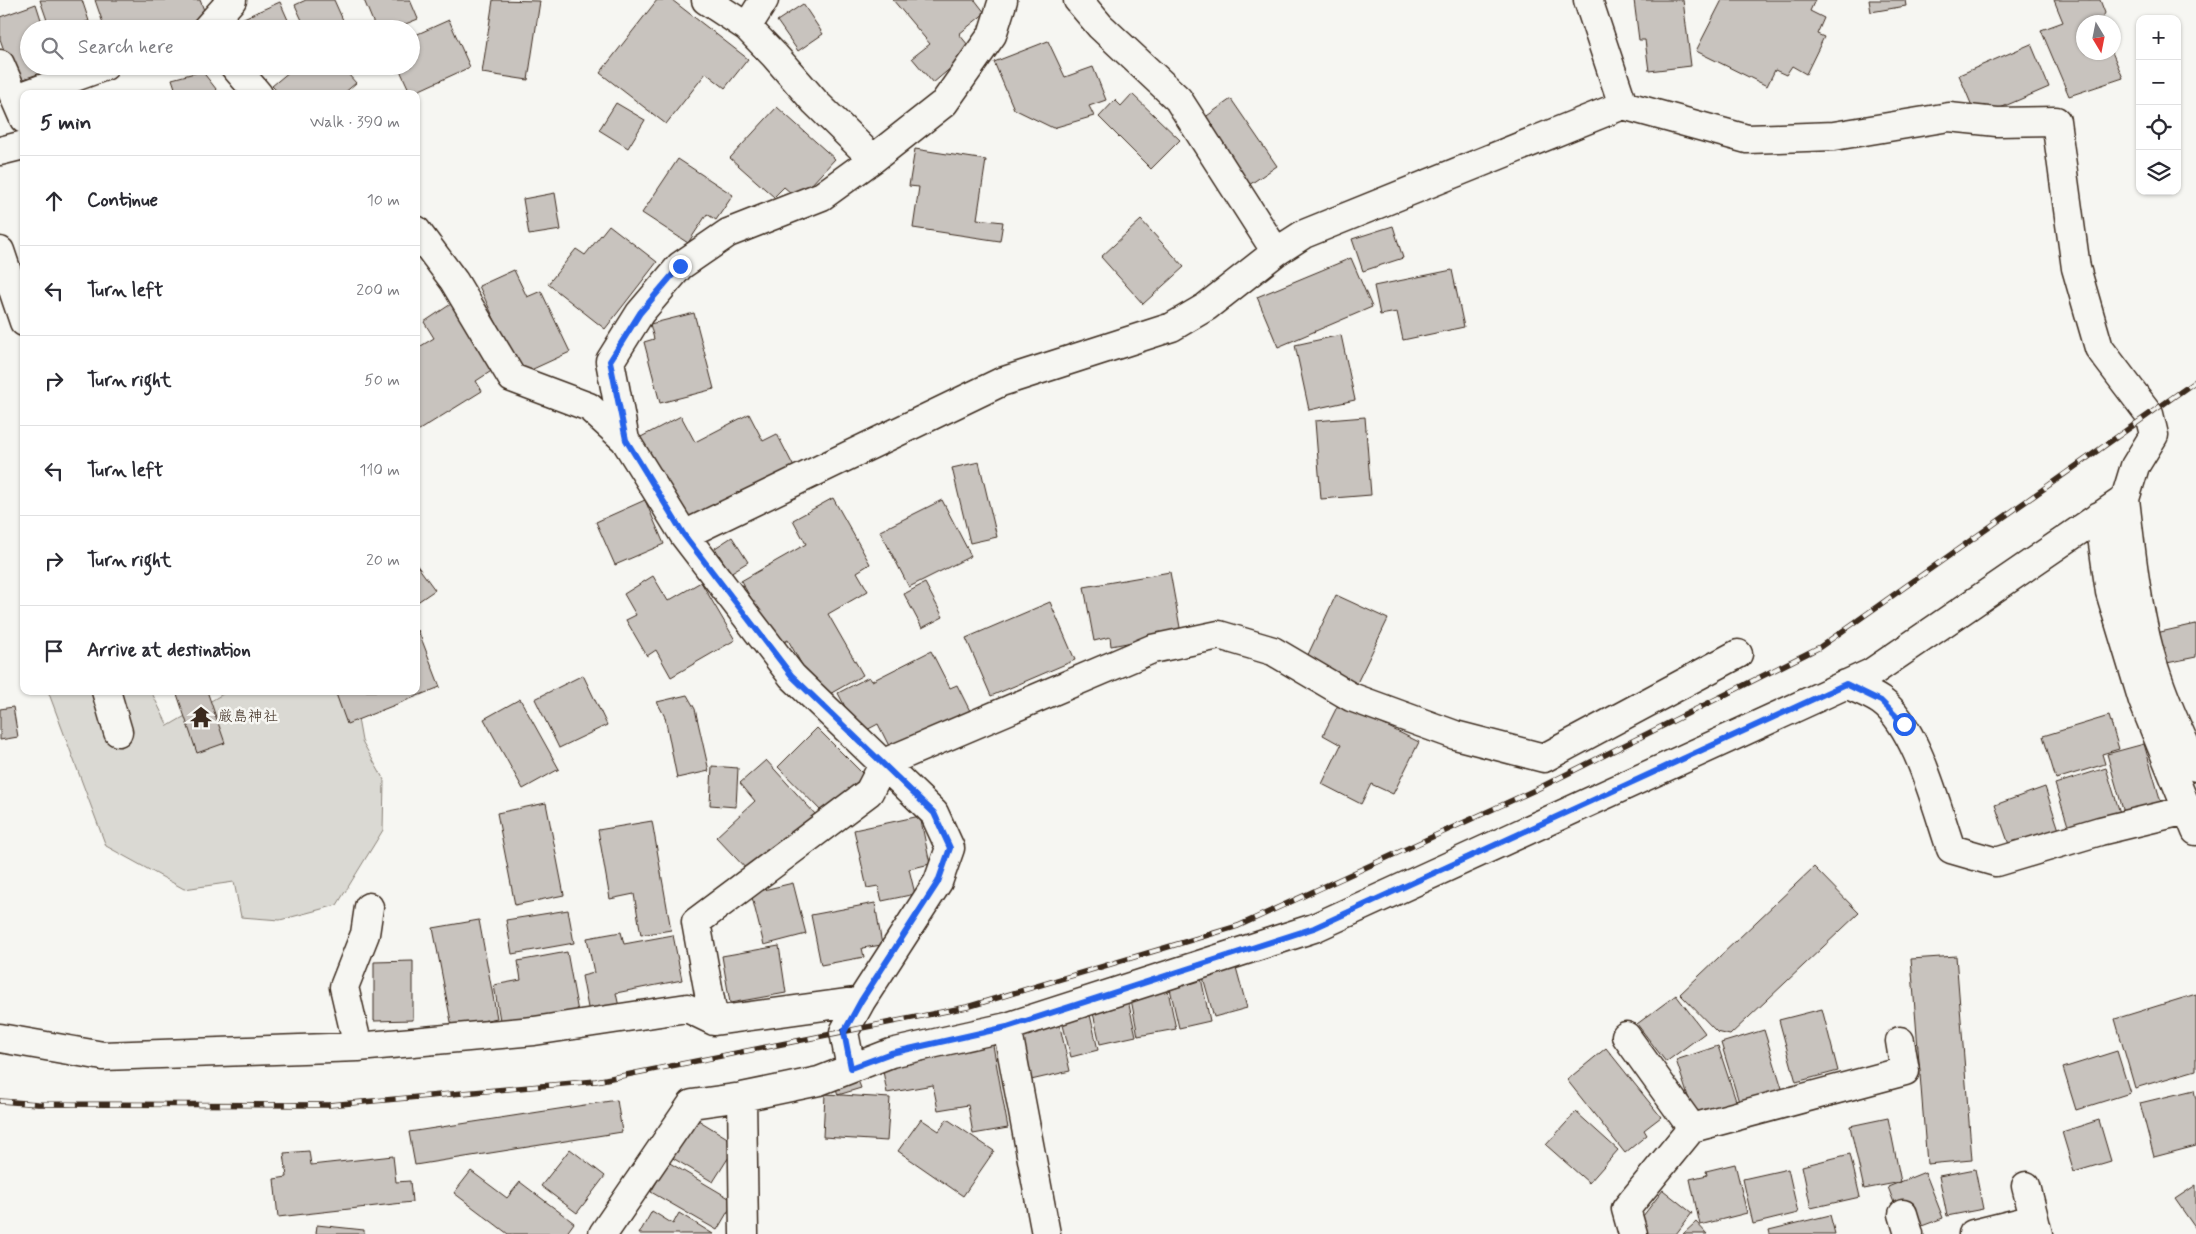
<!DOCTYPE html>
<html lang="en">
<head>
<meta charset="utf-8">
<style>
	body { margin:0; font-family:Mynerve,"Klee One",sans-serif; background:#f2f2f3; color:#2b2b33 }
	.controls { position:absolute; right:15px; top:15px; display:grid; overflow:hidden; border-radius:10px; box-shadow:0 1px 4px #0004 }
	.controls button { width:45px; height:45px; display:grid; place-items:center; padding:0; border:0; border-bottom:1px solid #e1e1e2; background:#fff; color:#2b2b33; font:25px sans-serif }
	.compass { position:absolute; left:2076px; top:15px; width:45px; height:45px; border-radius:50%; background:#fff; box-shadow:0 1px 4px #0004; rotate:170deg }
	.stop { position:absolute; width:15px; height:15px; margin:-11px; border:4px solid #2563eb; border-radius:50%; background:#fff }
	.stop.end { background:#2563eb; border-color:#fff; box-shadow:0 1px 5px #0008 }
	.list { margin:0; padding:0; list-style:none }
	h2 { display:flex; justify-content:space-between; align-items:center; height:65px; margin:0; padding:0 20px; font-size:21px }
	h2 small { font-size:16px; font-weight:400; color:#7c7c81 }
	.list li { display:grid; grid-template-columns:32px 1fr auto; gap:15px; align-items:center; box-sizing:border-box; height:90px; padding:0 20px; border-top:1px solid #e1e1e2 }
	.list b { display:block; font-size:19px; white-space:nowrap }
	.list em { font-size:16px; font-style:normal; color:#7c7c81 }
	.icon { flex:none; width:28px; height:28px; fill:none; stroke:currentColor; stroke-width:2; stroke-linecap:round; stroke-linejoin:round }
	.map { position:relative; flex:none; width:2196px; height:1234px; overflow:hidden }
	.search { position:absolute; background:#fff; box-shadow:0 1px 4px #0004; left:20px; top:20px; width:400px; height:55px; display:flex; align-items:center; gap:12px; box-sizing:border-box; padding:0 18px; border-radius:28px; color:#7c7c81; font-size:19px }
	.panel { position:absolute; background:#fff; box-shadow:0 1px 4px #0004; left:20px; top:90px; width:400px; height:605px; border-radius:10px }
	.map>svg:first-child { display:block }
	.green { fill:#dad9d3; stroke:#8a8278 }
	.building { fill:#c8c3be; stroke:#3b2a1e }
	.lines { fill:none; stroke-linecap:round; stroke-linejoin:round }
	.minor-casing { stroke:#3b2a1e; stroke-width:31 }
	.minor { stroke:#f6f6f2; stroke-width:28 }
	.rail-casing { stroke:#3b2a1e; stroke-width:5.5 }
	.rail { stroke:#f6f6f2; stroke-width:4; stroke-dasharray:11; stroke-linecap:butt }
	.route { stroke:#2563eb; stroke-width:6 }
	.labels { text-anchor:middle; dominant-baseline:central; stroke-width:5; stroke-linejoin:round; paint-order:stroke }
	.poi-label { font-size:15px; fill:#3b2a1e; stroke:#f6f6f2; text-anchor:start }
</style>
</head>
<body>
<div class="map">
<svg width="2196" height="1234" viewBox="0 0 2196 1234">
	<rect width="100%" height="100%" fill="#f6f6f2"/>
	<filter id="ink" filterUnits="userSpaceOnUse"><feTurbulence type="fractalNoise" baseFrequency=".02" numOctaves="2"/><feDisplacementMap in="SourceGraphic" scale="10" xChannelSelector="R" yChannelSelector="G"/><feConvolveMatrix kernelMatrix="1 2 1 2 8 2 1 2 1" color-interpolation-filters="sRGB"/></filter>
	<g filter="url(#ink)">
		<!-- green -->
		<path class="green" d="M48,691H151L168,726L228,691H353L362,741L384,780L383,830L337,905L280,920L241,917L234,882L184,889L106,846Z"/>
		<!-- building -->
		<path class="building" d="M40,0H82L89,21L63,29H50Z
			M95,0H200L207,18L177,29H105Z
			M306,0H334L347,29H306L295,5Z
			M364,0H410L418,19L393,29H376Z
			M493,0L540,1L528,80L482,73Z
			M657,0H672L748,59L725,88L706,73L666,124L600,73Z
			M893,0H975L985,13L959,34L972,50L933,83L912,58L930,44Z
			M1634,0H1683L1691,66L1649,71L1645,40H1639Z
			M1722,0H1815L1810,11L1824,18L1817,34L1824,37L1806,74L1792,66L1786,75L1775,70L1767,86L1696,51Z
			M1869,0H1905L1906,6L1871,12Z
			M2054,0H2100L2105,13L2100,22H2084V52H2112L2123,78L2069,96L2041,30L2063,22Z
			M280,2L292,29H232L230,24Z
			M36,4L44,29H29V66L58,67L15,82L0,39V17Z
			M803,4L823,34L798,51L777,21Z
			M449,20L470,67L411,94L398,66H411V37Z
			M1048,41L1065,77L1093,67L1106,100L1089,106L1094,116L1053,128L1014,109L994,62Z
			M2031,44L2049,87L1977,118L1959,75Z
			M296,66H341L356,83L343,94H280L272,86Z
			M202,71L220,94H177L172,79Z
			M1132,94L1180,140L1151,169L1099,117L1115,100L1121,106Z
			M1231,99L1277,166L1249,185L1204,118Z
			M616,103L645,120L628,148L599,130Z
			M777,107L835,159L798,199L784,187L774,197L730,158Z
			M915,149L986,160L977,219L1003,222L1000,241L913,228L919,187L909,186Z
			M678,159L733,195L716,220L707,214L688,243L642,213Z
			M555,193L561,230L529,235L523,199Z
			M1141,220L1184,267L1143,304L1101,257Z
			M609,225L657,262L605,329L548,284L576,249L585,255Z
			M1393,226L1403,258L1363,271L1352,239Z
			M1351,258L1372,307L1278,347L1257,297Z
			M514,270L527,297L541,291L570,352L520,375L479,286Z
			M1452,270L1464,327L1403,340L1397,312L1380,315L1374,286Z
			M454,302L496,368L476,381L482,391L416,432V349L434,338L424,322Z
			M694,313L714,389L660,403L644,342L654,339L650,324Z
			M1341,335L1355,400L1309,410L1295,345Z
			M749,414L763,441L777,434L796,471L686,528L639,438L681,416L695,442Z
			M1365,417L1371,495L1321,499L1315,421Z
			M979,462L997,537L970,543L952,468Z
			M833,498L870,564L857,572L868,591L828,614L863,675L821,699L788,640L778,645L741,581L806,544L793,520Z
			M645,500L664,544L615,565L596,522Z
			M942,500L971,556L909,587L880,531Z
			M732,537L748,562L730,573L715,548Z
			M416,564L435,590L416,603Z
			M1170,572L1181,633L1111,646L1110,637L1094,641L1084,587Z
			M653,576L668,601L701,582L735,640L671,677L656,650L647,656L626,620L636,615L624,594Z
			M925,583L943,617L922,628L904,594Z
			M1336,595L1388,619L1356,685L1305,661Z
			M1050,602L1075,660L991,696L966,638Z
			M2196,624V657L2162,664L2156,633Z
			M418,630L440,687L347,724L335,691H416Z
			M931,651L950,688L957,685L973,717L894,756L878,724L859,734L838,693L869,677L872,681Z
			M583,675L607,725L559,748L535,699Z
			M176,691H207L225,743L197,753Z
			M687,695L695,709L709,771L677,778L665,717L657,702Z
			M520,699L559,769L523,789L484,719Z
			M1339,703L1419,742L1393,794L1371,784L1361,804L1322,784L1341,745L1323,735Z
			M13,707L18,737L0,740V709Z
			M2109,716L2119,749L2102,754L2105,764L2056,779L2043,736Z
			M817,728L864,775L824,814L778,767Z
			M2144,744L2163,809L2126,820L2107,754Z
			M766,760L816,815L751,874L716,837L755,801L740,783Z
			M712,766L738,768L736,807L710,805Z
			M2106,768L2120,813L2069,829L2055,784Z
			M2045,787L2061,836L2012,853L1995,805Z
			M546,803L564,895L515,905L497,813Z
			M920,816L930,864L909,869L915,894L882,901L878,886L867,888L854,830Z
			M652,821L671,930L641,935L634,894L610,899L598,830Z
			M1814,867L1859,913L1730,1035L1717,1032L1680,994Z
			M793,883L806,934L764,945L751,893Z
			M875,903L882,945L862,948L864,957L821,965L811,915Z
			M568,910L574,943L512,954L506,920Z
			M479,920L497,1018L452,1027L433,928Z
			M621,932L624,944L673,935L682,980L616,993L619,1007L589,1013L582,976L594,973L587,938Z
			M779,946L786,993L730,1003L722,956Z
			M567,952L578,1012L501,1026L494,985L521,980L518,961Z
			M1956,956L1972,1160L1927,1164L1911,959Z
			M1234,960L1247,1008L1214,1017L1201,970Z
			M413,961V1020L374,1021V962Z
			M1200,973L1210,1021L1179,1028L1168,980Z
			M1167,986L1176,1029L1138,1036L1130,994Z
			M2196,994V1070L2135,1088L2115,1019Z
			M1676,995L1705,1033L1666,1062L1637,1024Z
			M1127,996L1136,1036L1100,1044L1091,1004Z
			M1088,1006L1098,1050L1071,1057L1060,1013Z
			M1822,1009L1838,1071L1796,1082L1779,1020Z
			M1058,1018L1070,1071L1031,1080L1019,1027Z
			M1764,1030L1785,1098L1762,1105L1759,1096L1739,1102L1721,1043Z
			M992,1040L1008,1128L973,1134L968,1105L938,1110L933,1085L887,1093L881,1060Z
			M1718,1046L1738,1107L1696,1121L1676,1060Z
			M1606,1048L1661,1117L1644,1130L1647,1135L1625,1153L1567,1080Z
			M2117,1051L2130,1093L2076,1110L2063,1068Z
			M855,1072L861,1088L838,1095L833,1079Z
			M2194,1090L2196,1100V1146L2154,1157L2140,1103Z
			M825,1094L890,1098L887,1141L823,1137Z
			M617,1100L622,1132L415,1165L409,1132Z
			M1576,1112L1618,1150L1589,1183L1546,1145Z
			M690,1115L737,1144L713,1182L666,1154Z
			M1888,1118L1901,1182L1864,1189L1850,1126Z
			M921,1119L939,1131L947,1119L994,1151L963,1196L898,1151Z
			M2099,1120L2111,1161L2074,1172L2062,1132Z
			M570,1149L605,1176L577,1213L541,1186Z
			M309,1151L311,1165L393,1156L396,1182L410,1181L412,1202L278,1217L274,1179L287,1177L284,1153Z
			M1850,1154L1860,1197L1811,1208L1802,1166Z
			M668,1162L734,1201L717,1230L651,1192Z
			M1735,1164L1747,1213L1700,1225L1690,1179L1707,1175L1706,1171Z
			M1788,1169L1798,1213L1753,1224L1743,1179Z
			M1975,1169L1983,1209L1947,1216L1939,1176Z
			M471,1171L507,1198L520,1182L574,1223L566,1234H508L454,1193Z
			M1925,1172L1943,1218L1914,1229L1896,1208L1888,1187Z
			M2196,1185V1229L2175,1199Z
			M1663,1190L1692,1213L1676,1234H1639L1633,1229Z
			M652,1211L673,1224L679,1213L713,1234H639Z
			M1830,1215L1835,1234H1770L1769,1230Z
			M1696,1222L1707,1234H1683Z
			M317,1225L364,1230V1234H316Z"/>
		<g class="lines">
			<!-- minor casing -->
			<g class="minor-casing">
				<path id="minor" d="M706,0L747,27L775,56L815,102L873,159
					M1078,0L1100,26L1178,99L1276,252
					M1588,0L1623,105
					M747,27L764,0
					M206,29L232,0
					M0,64L24,119
					M234,66L258,94
					M28,94L105,66
					M0,151L24,145
					M416,230L454,281L512,378L589,407L625,440
					M0,251L24,322
					M2125,499C2131,551 2136,603 2150,654C2161,693 2178,731 2196,767
					M2099,516L2110,592L2143,701L2196,831
					M1846,684C1857,689 1871,694 1881,701C1917,727 1936,806 1951,849L1996,862L2100,831L2187,810
					M106,691L118,732
					M714,1021L696,922L869,792L884,763L1152,649L1219,635L1273,651L1351,697L1455,735L1544,758L1738,654
					M1007,1027L1046,1234
					M1626,1036L1692,1128
					M0,1038L103,1056L358,1047L534,1031L687,1008L714,1021L861,1001
					M358,1047L344,987L365,934L369,907
					M851,1068L844,1032L861,1001L938,882L950,848L934,813L792,676L684,535L625,440L610,361L640,313L680,266L728,233L822,196L873,159L944,103L992,35L1003,0
					M742,1097L744,1234
					M2026,1186L2038,1234
					M1903,1214L1909,1234
					M603,1234L692,1104L742,1097L819,1081L891,1053L1007,1027L1314,928L1871,673L2125,499L2135,466L2154,435L2149,414L2099,348L2076,268L2056,121L1997,122L1949,117L1834,136L1747,139L1623,105L1304,234L1276,252L1206,307L1172,327L1001,382L684,535
					M1633,1234L1626,1209L1692,1128L1905,1071L1900,1041
					M1973,1234L2034,1219"/>
			</g>
			<!-- minor -->
			<use href="#minor" class="minor"/>
			<!-- rail casing -->
			<g class="rail-casing">
				<path id="rail" d="M0,1101L38,1104L329,1105L596,1081L967,1007L1238,926L1537,789L1820,647L2196,381"/>
			</g>
			<!-- rail -->
			<use href="#rail" class="rail"/>
		</g>
	</g>
	<g class="lines" filter="url(#ink)">
		<!-- route -->
		<path class="route" d="M680,266L640,313L610,361L626,440L684,535L792,676L934,813L950,848L938,882L861,1001L844,1032L851,1068L891,1053L1007,1027L1314,928L1846,684L1881,701L1904,724"/>
	</g>
	<!-- icons -->
	<defs>
		<g id="temple-bare" transform="scale(1.725)"><path d="M0-6L5-2H3V0L6.5 2.5H4V6H1.5V3h-3V6H-4V2.5H-6.5L-3 0V-2H-5Z" fill="#3b2a1e" stroke="#f6f6f2" stroke-width="2.5" paint-order="stroke"/></g>
	</defs>
	<g fill-rule="evenodd">
		<use href="#temple-bare" x="201" y="717"/>
	</g>
	<g class="labels">
		<!-- poi labels -->
		<g class="poi-label">
			<text x="218" y="717">厳島神社</text>
		</g>
	</g>
</svg>
<div class="controls">
<button>+</button>
<button>−</button>
<button><svg class="icon" aria-label="locate" viewBox="0 0 24 24"><circle cx="12" cy="12" r="6"/><path d="M12 2v4M12 18v4M2 12h4M18 12h4"/></svg></button>
<button><svg class="icon" aria-label="layers" viewBox="0 0 24 24"><path d="M12 4l9 5-9 5-9-5zM3 14l9 5 9-5"/></svg></button>
</div>
<svg class="compass" viewBox="-18 -18 36 36"><path d="M0-13l5 13h-10z" fill="#e53935"/><path d="M0 13l5-13h-10z" fill="#7c7c81"/></svg>
<div class="stop" style="left:1904px;top:724px"></div>
<div class="stop end" style="left:680px;top:266px"></div>
<div class="search"><svg class="icon" aria-label="search" viewBox="0 0 24 24"><circle cx="10" cy="10" r="6"/><path d="M15 15l6 6"/></svg>Search here</div>
<section class="panel">
<h2>5 min<small>Walk · 390 m</small></h2>
<ul class="list">
<li><svg class="icon" aria-label="ahead" viewBox="0 0 24 24"><path d="M12 20V5M6 11l6-6 6 6"/></svg><div><b>Continue</b></div><em>10 m</em></li>
<li><svg class="icon" aria-label="left" viewBox="0 0 24 24"><path d="M17 20v-9H6M10 6l-5 5 5 5"/></svg><div><b>Turn left</b></div><em>200 m</em></li>
<li><svg class="icon" aria-label="right" viewBox="0 0 24 24"><path d="M7 20v-9h11M14 6l5 5-5 5"/></svg><div><b>Turn right</b></div><em>50 m</em></li>
<li><svg class="icon" aria-label="left" viewBox="0 0 24 24"><path d="M17 20v-9H6M10 6l-5 5 5 5"/></svg><div><b>Turn left</b></div><em>110 m</em></li>
<li><svg class="icon" aria-label="right" viewBox="0 0 24 24"><path d="M7 20v-9h11M14 6l5 5-5 5"/></svg><div><b>Turn right</b></div><em>20 m</em></li>
<li><svg class="icon" aria-label="arrive" viewBox="0 0 24 24"><path d="M6 21V4h12l-3 4 3 4H6"/></svg><div><b>Arrive at destination</b></div></li>
</ul>
</section>
</div>
</body>
</html>
